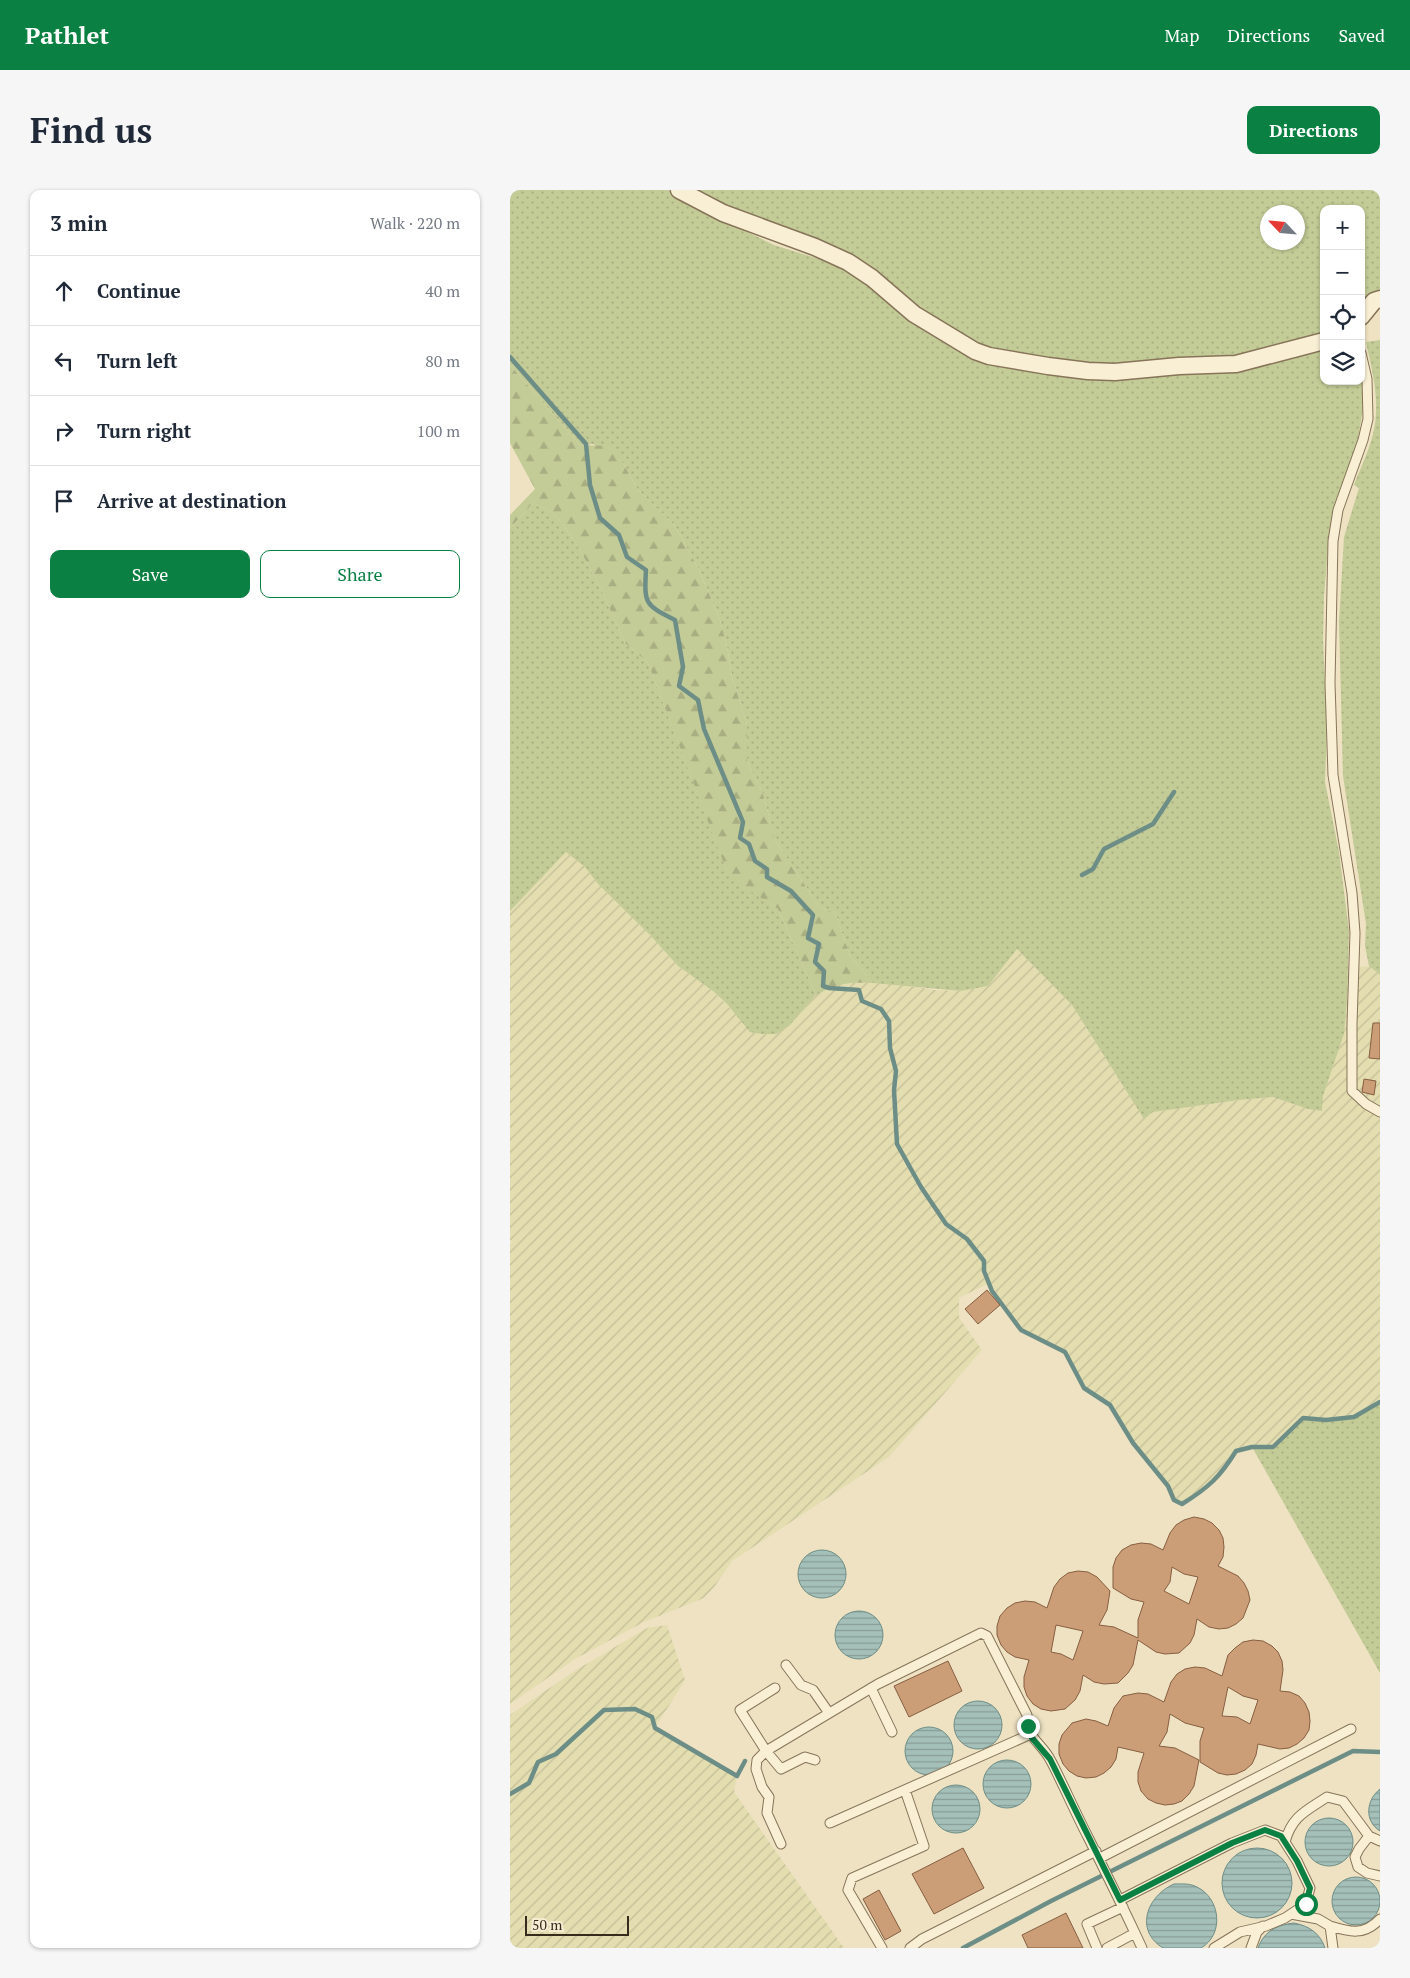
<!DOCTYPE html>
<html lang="en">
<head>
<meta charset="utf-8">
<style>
	body { margin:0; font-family:"PT Serif",serif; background:#f6f6f7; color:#1f2937 }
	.controls { position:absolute; right:15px; top:15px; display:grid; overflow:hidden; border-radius:10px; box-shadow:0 1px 4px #0004 }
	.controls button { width:45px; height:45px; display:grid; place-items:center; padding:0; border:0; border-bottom:1px solid #e0e1e3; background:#fff; color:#1f2937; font:25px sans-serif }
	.compass { position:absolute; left:750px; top:15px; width:45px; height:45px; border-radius:50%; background:#fff; box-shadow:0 1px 4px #0004; rotate:296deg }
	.scale { position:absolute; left:15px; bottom:12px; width:104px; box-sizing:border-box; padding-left:5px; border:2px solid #372b1e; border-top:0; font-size:14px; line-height:18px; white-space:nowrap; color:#372b1e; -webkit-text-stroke:4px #f5ecd2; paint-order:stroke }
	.stop { position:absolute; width:15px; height:15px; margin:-11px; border:4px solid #0b8043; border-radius:50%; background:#fff }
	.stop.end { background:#0b8043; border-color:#fff; box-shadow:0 1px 5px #0008 }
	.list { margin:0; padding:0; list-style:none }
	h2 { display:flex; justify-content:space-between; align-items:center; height:65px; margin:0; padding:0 20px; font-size:21px }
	h2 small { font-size:16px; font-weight:400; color:#747a83 }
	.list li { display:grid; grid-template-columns:32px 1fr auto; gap:15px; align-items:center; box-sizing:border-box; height:70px; padding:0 20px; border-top:1px solid #e0e1e3 }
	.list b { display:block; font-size:19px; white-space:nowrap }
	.list em { font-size:16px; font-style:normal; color:#747a83 }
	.actions { display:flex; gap:10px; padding:15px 20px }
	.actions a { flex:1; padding:11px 0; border:1px solid #0b8043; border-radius:10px; text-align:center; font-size:18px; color:#0b8043 }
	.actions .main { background:#0b8043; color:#fff }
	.icon { flex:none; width:28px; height:28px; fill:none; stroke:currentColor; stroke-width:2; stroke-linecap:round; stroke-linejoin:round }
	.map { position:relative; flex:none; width:870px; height:1758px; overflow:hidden; border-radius:10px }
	header { display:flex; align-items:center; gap:30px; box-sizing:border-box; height:70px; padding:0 25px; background:#0b8043; color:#fff }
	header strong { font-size:24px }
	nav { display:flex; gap:28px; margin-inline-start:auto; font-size:18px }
	.intro { display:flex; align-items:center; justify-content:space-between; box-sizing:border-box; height:120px; padding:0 30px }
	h1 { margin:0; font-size:35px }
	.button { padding:12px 22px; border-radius:10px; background:#0b8043; color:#fff; font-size:18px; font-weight:700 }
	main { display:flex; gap:30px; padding:0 30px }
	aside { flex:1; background:#fff; border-radius:10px; box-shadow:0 1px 4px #0004 }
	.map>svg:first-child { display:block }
	.farmland { fill:url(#farmland-furrows) }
	.grass { fill:url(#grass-dots); fill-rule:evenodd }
	.forest { fill:url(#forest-firs) }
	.water { fill:url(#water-rules); stroke:#6c8e87 }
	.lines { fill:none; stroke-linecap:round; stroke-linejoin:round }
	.stream { stroke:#6c8e87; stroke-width:4.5 }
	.building { fill:#cb9e78; stroke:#865e40; fill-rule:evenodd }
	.lane-casing { stroke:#877459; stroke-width:11 }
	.street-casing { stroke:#877459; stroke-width:19 }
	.lane { stroke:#f8efd5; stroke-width:9 }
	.street { stroke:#f8efd5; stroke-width:16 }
	.route { stroke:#0b8043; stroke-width:6 }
</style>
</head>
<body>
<header>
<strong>Pathlet</strong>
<nav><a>Map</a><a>Directions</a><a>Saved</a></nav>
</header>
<div class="intro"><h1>Find us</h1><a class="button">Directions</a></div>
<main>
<aside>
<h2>3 min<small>Walk · 220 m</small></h2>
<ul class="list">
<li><svg class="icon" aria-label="ahead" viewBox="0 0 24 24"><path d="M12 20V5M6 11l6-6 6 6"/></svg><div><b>Continue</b></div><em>40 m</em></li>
<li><svg class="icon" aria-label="left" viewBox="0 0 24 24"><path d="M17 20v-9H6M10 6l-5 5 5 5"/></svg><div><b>Turn left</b></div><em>80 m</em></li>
<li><svg class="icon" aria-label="right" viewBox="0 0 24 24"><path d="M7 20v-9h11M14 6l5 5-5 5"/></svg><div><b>Turn right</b></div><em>100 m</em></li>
<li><svg class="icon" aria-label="arrive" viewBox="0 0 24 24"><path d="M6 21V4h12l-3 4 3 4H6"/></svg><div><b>Arrive at destination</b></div></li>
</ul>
<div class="actions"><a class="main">Save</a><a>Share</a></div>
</aside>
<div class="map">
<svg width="870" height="1758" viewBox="0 0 870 1758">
	<defs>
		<pattern id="farmland-furrows" width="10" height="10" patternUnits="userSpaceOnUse" patternTransform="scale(1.25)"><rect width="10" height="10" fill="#e3ddb0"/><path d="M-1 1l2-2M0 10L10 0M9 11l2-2" fill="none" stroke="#c3be97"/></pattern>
		<pattern id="grass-dots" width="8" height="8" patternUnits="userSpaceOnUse" patternTransform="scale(1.25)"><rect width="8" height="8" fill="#c3cb96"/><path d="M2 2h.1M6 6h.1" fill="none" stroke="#a8ae81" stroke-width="1.8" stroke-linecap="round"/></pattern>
		<pattern id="forest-firs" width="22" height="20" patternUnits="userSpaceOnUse" patternTransform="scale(1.25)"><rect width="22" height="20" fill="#c3cb96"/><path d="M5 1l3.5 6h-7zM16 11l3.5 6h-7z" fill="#a8ae81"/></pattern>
		<pattern id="water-rules" width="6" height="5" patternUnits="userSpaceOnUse" patternTransform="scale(1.25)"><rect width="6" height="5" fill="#a5c0b9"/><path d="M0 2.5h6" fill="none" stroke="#879c96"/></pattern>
	</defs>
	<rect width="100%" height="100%" fill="#eee2c2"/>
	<!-- farmland -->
	<path class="farmland" d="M56,662L75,677L88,694L140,745L168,776L203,801L227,825L280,835L306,805L319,798L335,792L380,793L425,800L451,801L478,796L507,759L562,815L634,929L643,922L729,910L763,907L798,919L812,921L813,906L834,844L838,778L859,776L870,785V1212L844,1227L816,1230L793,1228L763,1257H742L726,1261L713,1282L692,1302L672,1314L664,1310L658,1296L623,1253L600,1215L574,1198L555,1162L511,1140L479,1093L449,1108V1128L472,1160L379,1267L222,1371L205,1396L194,1408L134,1432L65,1469L0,1514V1054L2,1052L0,1050V721Z
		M157,1435L175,1490L145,1538L227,1586L224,1602L334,1758H0V1525L63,1482L137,1438Z"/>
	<!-- grass -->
	<path class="grass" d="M0,0H158L176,12L264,55L325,74L351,88L391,123L459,167L491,177L551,185L814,157V191H851V184L854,213L847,255L831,297L822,329L818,357L814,406L813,450L817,541L815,592L829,662L839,741L837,808L834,844L813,906L812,921L798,919L763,907L729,910L643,922L634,929L562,815L507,759L478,796L451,801L363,793L340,766L325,722L310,718L266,652L253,604L237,571V534L222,487L217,456L209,427L188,378L165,336L128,300L113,273L83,254L70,255L0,175Z
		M177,0H870V104L851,119V19H814V145L727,167L600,177L475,160L284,39L273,36H257ZM758,22H788V52H758Z
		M870,150V785L859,776L855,756L856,734L833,586L829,432L834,347L849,298L844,295C853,272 866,247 866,221C867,198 861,175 856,152Z
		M23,313L39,320L51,332L69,358L91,399L115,453L138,473L219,686L268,719L306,805L280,835L266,844H252L240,842L217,814L203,801L168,776L140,745L88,694L75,677L56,662L0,721V338Z
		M870,1212V1483L742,1257H763L793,1228L816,1230L844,1227Z"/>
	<!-- forest -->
	<path class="forest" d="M0,175L70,255L100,256L113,273L128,300L165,336L188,378L209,427L217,456L222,487L237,534V571L253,604L266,652L310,718L325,722L340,766L363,793C339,792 327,793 306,805L268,719L219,687L138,473L115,453L91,399L69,358L51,332L39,320L23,313L0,338V325L25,299L0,253Z"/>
	<!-- water -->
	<path class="water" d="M288 1384a24 24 0 1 1 48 0a24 24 0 1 1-48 0Z
		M325 1445a24 24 0 1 1 48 0a24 24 0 1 1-48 0Z
		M444 1535a24 24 0 1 1 48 0a24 24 0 1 1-48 0Z
		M395 1561a24 24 0 1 1 48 0a24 24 0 1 1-48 0Z
		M473 1594a24 24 0 1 1 48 0a24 24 0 1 1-48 0Z
		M422 1619a24 24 0 1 1 48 0a24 24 0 1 1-48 0Z
		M870,1599V1641C854,1631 856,1610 870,1599Z
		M795 1652a24 24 0 1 1 48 0a24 24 0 1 1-48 0Z
		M712 1693a35 35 0 1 1 70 0a35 35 0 1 1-70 0Z
		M822 1711a24 24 0 1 1 48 0a24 24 0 1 1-48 0Z
		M664,1694C672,1694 679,1693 687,1697C710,1708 715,1744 691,1758H653C624,1740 637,1706 664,1694Z
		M784,1733C799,1736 810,1743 815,1758H748C754,1741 767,1735 784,1733Z"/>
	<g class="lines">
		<!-- stream -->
		<path class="stream" d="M0,167L76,254L80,295L90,328L109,345L117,367L136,380C134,414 135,415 165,430L173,477L169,496L188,510L194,539L233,632L230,648L239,654L245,671L257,679V687L281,701L303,725L298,748L309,754L305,772L314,781L313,796L319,798L349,800L352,811L371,819L379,831L380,858L386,881L384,900L387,954L411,997L436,1034L457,1049L474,1071V1081L482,1101L511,1140L555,1162L574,1198L600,1215L623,1253L658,1296L664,1310L672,1314C698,1298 710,1287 726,1261L742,1257H763L793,1228L816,1230L844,1227L870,1212
			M572,685L583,679L594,659L643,634L664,602
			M0,1604L19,1593L28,1572L46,1564L94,1520L125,1519L142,1527L145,1538L227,1586L235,1571
			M453,1758L541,1711L843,1561L870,1562"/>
	</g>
	<!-- building -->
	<path class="building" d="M863,833H870V869L859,868Z
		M854,889L866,891L864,905L852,902Z
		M477,1100L490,1115L468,1134L455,1119Z
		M684,1327L694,1329L702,1333L709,1340L713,1348L714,1357L713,1367L708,1376L728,1386L734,1393L738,1401L740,1410L733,1428L726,1434L718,1438L709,1439L699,1437L687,1429L684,1445L680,1453L669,1463L655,1464L646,1462L628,1450L623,1475L618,1483L608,1493L594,1494L584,1492L573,1485L570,1501L565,1510L555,1519L541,1521L531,1519L523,1514L517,1506L514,1497V1487L519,1470L505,1467L497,1462L491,1455L487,1445V1436L490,1426L497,1418L505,1413L515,1411L525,1412L537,1418L544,1397L550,1389L558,1383L568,1381L578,1382L587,1387L600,1401L597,1420L589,1435L604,1437L628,1448V1430L634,1412L621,1409L603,1398V1377L606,1368L612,1360L621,1355L631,1353L641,1354L653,1360L660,1343L666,1335L674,1330ZM662,1377L674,1384L688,1387L679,1414L654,1401L660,1392ZM546,1435L573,1441L563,1470L551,1464L541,1462Z
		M743,1450L753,1451L762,1456L768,1462L772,1471L773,1480L770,1501L780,1502L789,1506L795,1513L799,1522L800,1531L799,1540L794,1548L787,1554L779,1558L770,1559L748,1554L746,1565L742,1574L735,1580L726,1584L717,1585L708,1583L690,1572V1551L694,1538L675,1533L660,1524L657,1542L649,1556L665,1558L689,1570L684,1596L679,1604L672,1611L664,1614L655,1615L646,1613L638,1609L631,1601L628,1592V1582L634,1563L608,1557L606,1569L601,1577L594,1583L586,1587L576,1588L567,1586L559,1581L553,1574L549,1564V1554L552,1545L562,1533L576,1529L586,1531L598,1536L604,1518L613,1506L628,1503L638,1504L654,1512L661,1492L667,1484L675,1479L685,1477L695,1478L712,1486L718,1465L725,1458L733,1452ZM718,1497L733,1506L748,1510L740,1534L727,1527L712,1526Z
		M438,1471L452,1501L399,1527L384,1496Z
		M453,1658L474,1698L424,1724L402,1684Z
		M369,1700L391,1741L375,1750L353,1709Z
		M556,1723L573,1758H518L512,1745Z"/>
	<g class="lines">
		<!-- lane casing -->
		<g class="lane-casing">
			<path id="lane" d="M851,163L857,189L858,229L853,250L828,320L823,351L820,493L823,585L842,703L845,743L842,834V901L856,914L870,922
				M276,1475L291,1495L303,1500L319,1523
				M265,1498L230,1520L256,1561L247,1570L246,1579L252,1597L259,1607L257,1623L271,1654
				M361,1498L382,1542
				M305,1570L295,1567L271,1579L256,1561L368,1494L471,1443L477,1446L517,1525C519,1553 530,1550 541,1571C554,1596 565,1622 578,1647C594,1679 610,1711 625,1743L597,1758
				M320,1633L521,1544
				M859,1646L849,1659L845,1667L848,1677L857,1683L870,1686
				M775,1652C782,1626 796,1621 817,1607L833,1611L859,1646L870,1651
				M590,1668L841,1539
				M610,1710L722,1653L755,1640L771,1646L787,1671L800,1698L796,1714L775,1728L756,1736L730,1742L704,1758
				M781,1724L808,1729L820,1736L823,1758
				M820,1736C840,1742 854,1746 870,1729
				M625,1743L632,1758
				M372,1758L338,1700L342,1688L414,1656L395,1600
				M400,1758L412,1749L586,1661
				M587,1758L577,1734L613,1717
				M741,1758L747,1742L753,1736"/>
		</g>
		<!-- street casing -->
		<g class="street-casing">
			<path id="street" d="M169,0L213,23L305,57L338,72L362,88L404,124L465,161L479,166L538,176L578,181L605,182L669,176L726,174L814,151
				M851,127L864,111L870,109"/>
		</g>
		<!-- lane -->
		<use href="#lane" class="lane"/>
		<!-- street -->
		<use href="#street" class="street"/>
	</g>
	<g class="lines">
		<!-- route -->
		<path class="route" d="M518,1536L522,1548L540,1569L610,1710L722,1653L755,1640L771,1646L787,1671L800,1698L796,1714"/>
	</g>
</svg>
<div class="controls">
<button>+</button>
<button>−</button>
<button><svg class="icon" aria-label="locate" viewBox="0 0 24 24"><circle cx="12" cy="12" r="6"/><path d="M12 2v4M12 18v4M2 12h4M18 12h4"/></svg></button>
<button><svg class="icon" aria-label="layers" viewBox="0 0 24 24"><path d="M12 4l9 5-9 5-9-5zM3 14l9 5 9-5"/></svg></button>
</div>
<svg class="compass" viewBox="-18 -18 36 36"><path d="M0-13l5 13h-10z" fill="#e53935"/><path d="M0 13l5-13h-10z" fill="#747a83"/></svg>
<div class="scale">50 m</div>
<div class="stop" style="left:796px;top:1714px"></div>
<div class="stop end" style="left:518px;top:1536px"></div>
</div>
</main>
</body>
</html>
